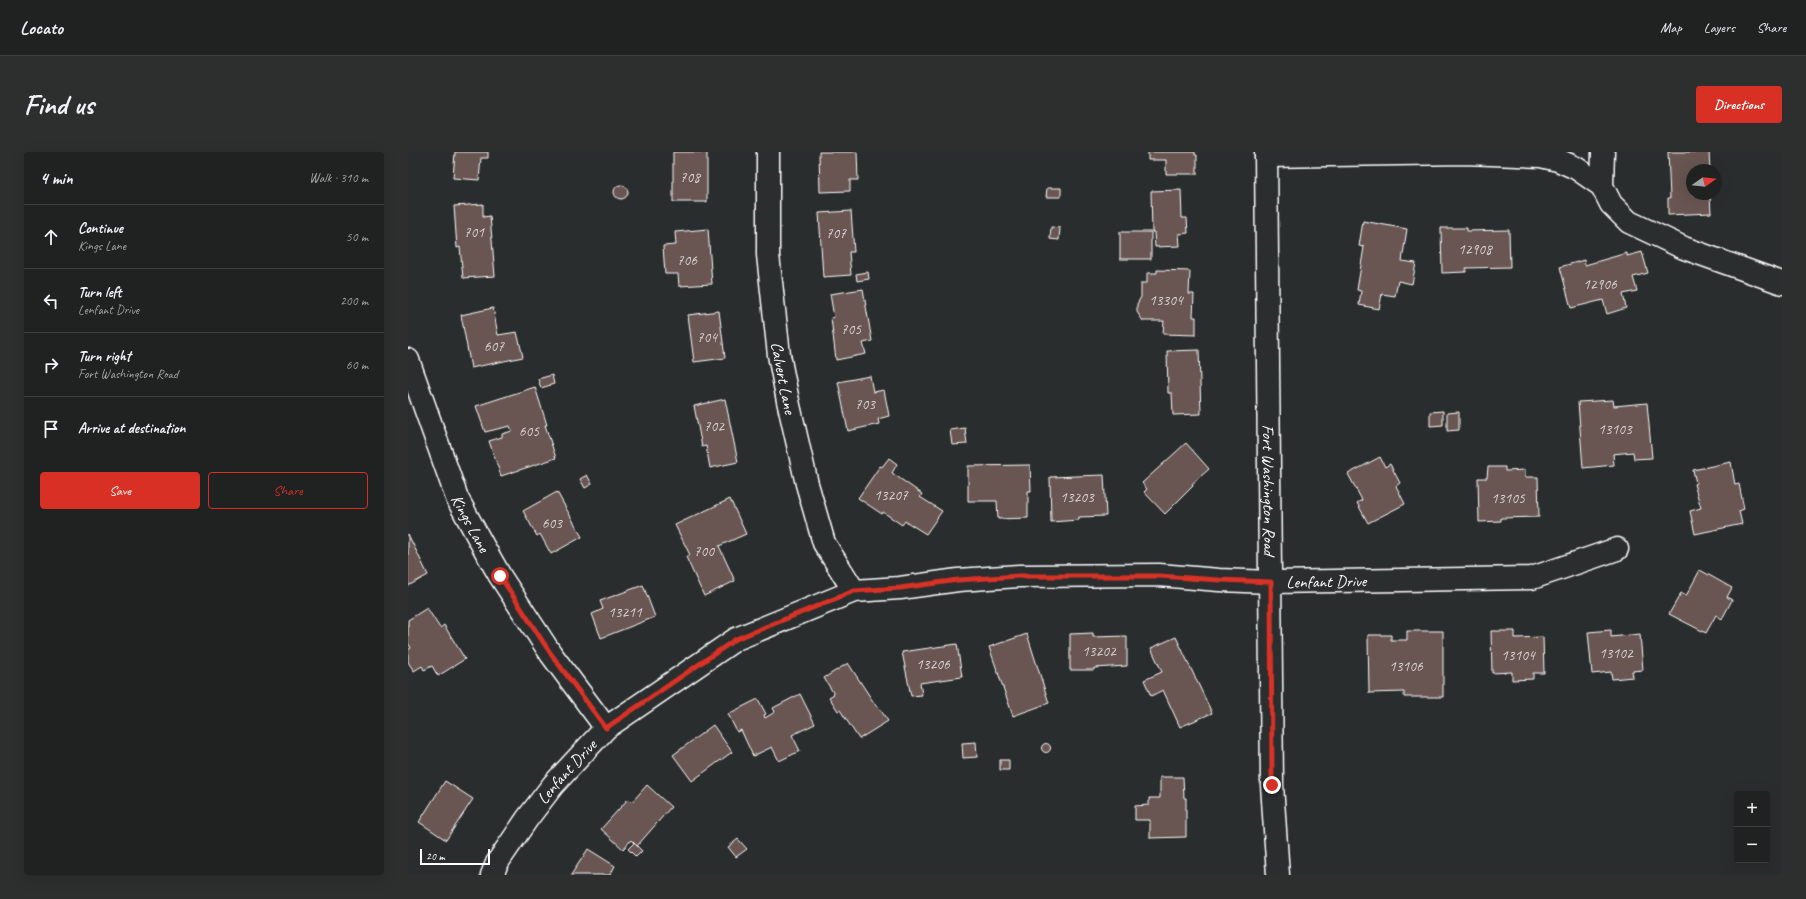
<!DOCTYPE html>
<html lang="en">
<head>
<meta charset="utf-8">
<style>
	body { margin:0; font-family:Caveat,sans-serif; background:#2d2f2f; color:#f1f3f6 }
	.controls { position:absolute; right:12px; bottom:12px; display:grid; overflow:hidden; border-radius:4px; box-shadow:0 4px 16px #0002 }
	.controls button { width:36px; height:36px; display:grid; place-items:center; padding:0; border:0; border-bottom:1px solid #3d3f40; background:#202222; color:#f1f3f6; font:20px sans-serif }
	.compass { position:absolute; left:1278px; top:12px; width:36px; height:36px; border-radius:50%; background:#202222; box-shadow:0 4px 16px #0002; rotate:76deg }
	.scale { position:absolute; left:12px; bottom:10px; width:70px; box-sizing:border-box; padding-left:4px; border:2px solid #fff; border-top:0; font-size:11px; line-height:14px; white-space:nowrap; color:#fff; -webkit-text-stroke:3px #2a2d2e; paint-order:stroke }
	.stop { position:absolute; width:12px; height:12px; margin:-9px; border:3px solid #d93025; border-radius:50%; background:#fff }
	.stop.end { background:#d93025; border-color:#fff; box-shadow:0 1px 4px #0008 }
	.list { margin:0; padding:0; list-style:none }
	h2 { display:flex; justify-content:space-between; align-items:center; height:52px; margin:0; padding:0 16px; font-size:17px }
	h2 small { font-size:13px; font-weight:400; color:#a2a4a5 }
	.list li { display:grid; grid-template-columns:26px 1fr auto; gap:12px; align-items:center; box-sizing:border-box; height:64px; padding:0 16px; border-top:1px solid #3d3f40 }
	.list b { display:block; font-size:15px; white-space:nowrap }
	.list p { margin:0; font-size:13px; white-space:nowrap; color:#a2a4a5 }
	.list em { font-size:13px; font-style:normal; color:#a2a4a5 }
	.actions { display:flex; gap:8px; padding:12px 16px }
	.actions a { flex:1; padding:9px 0; border:1px solid #d93025; border-radius:4px; text-align:center; font-size:14px; color:#d93025 }
	.actions .main { background:#d93025; color:#fff }
	.icon { flex:none; width:22px; height:22px; fill:none; stroke:currentColor; stroke-width:2; stroke-linecap:round; stroke-linejoin:round }
	.map { position:relative; flex:none; width:1374px; height:723px; overflow:hidden; border-radius:4px }
	header { display:flex; align-items:center; gap:24px; box-sizing:border-box; height:56px; padding:0 20px; background:#202222; border-bottom:1px solid #3d3f40 }
	header strong { font-size:19px }
	nav { display:flex; gap:22px; margin-inline-start:auto; font-size:14px }
	.intro { display:flex; align-items:center; justify-content:space-between; box-sizing:border-box; height:96px; padding:0 24px }
	h1 { margin:0; font-size:28px }
	.button { padding:10px 18px; border-radius:4px; background:#d93025; color:#fff; font-size:14px; font-weight:700 }
	main { display:flex; gap:24px; padding:0 24px }
	aside { flex:1; background:#202222; border-radius:4px; box-shadow:0 4px 16px #0002 }
	.map>svg:first-child { display:block }
	.building { fill:#695752; stroke:#fff }
	.lines { fill:none; stroke-linecap:round; stroke-linejoin:round }
	.minor-casing { stroke:#fff; stroke-width:25 }
	.minor { stroke:#2a2d2e; stroke-width:22 }
	.route { stroke:#d93025; stroke-width:5 }
	.labels { text-anchor:middle; dominant-baseline:central; stroke-width:3; stroke-linejoin:round; paint-order:stroke }
	.number-label { font-size:15px; fill:#dad5d4 }
	.street-label { font-size:17px; fill:#fff; stroke:#2a2d2e }
</style>
</head>
<body>
<header>
<strong>Locato</strong>
<nav><a>Map</a><a>Layers</a><a>Share</a></nav>
</header>
<div class="intro"><h1>Find us</h1><a class="button">Directions</a></div>
<main>
<aside>
<h2>4 min<small>Walk · 310 m</small></h2>
<ul class="list">
<li><svg class="icon" aria-label="ahead" viewBox="0 0 24 24"><path d="M12 20V5M6 11l6-6 6 6"/></svg><div><b>Continue</b><p>Kings Lane</p></div><em>50 m</em></li>
<li><svg class="icon" aria-label="left" viewBox="0 0 24 24"><path d="M17 20v-9H6M10 6l-5 5 5 5"/></svg><div><b>Turn left</b><p>Lenfant Drive</p></div><em>200 m</em></li>
<li><svg class="icon" aria-label="right" viewBox="0 0 24 24"><path d="M7 20v-9h11M14 6l5 5-5 5"/></svg><div><b>Turn right</b><p>Fort Washington Road</p></div><em>60 m</em></li>
<li><svg class="icon" aria-label="arrive" viewBox="0 0 24 24"><path d="M6 21V4h12l-3 4 3 4H6"/></svg><div><b>Arrive at destination</b></div></li>
</ul>
<div class="actions"><a class="main">Save</a><a>Share</a></div>
</aside>
<div class="map">
<svg width="1374" height="723" viewBox="0 0 1374 723">
	<rect width="100%" height="100%" fill="#2a2d2e"/>
	<filter id="ink" filterUnits="userSpaceOnUse"><feTurbulence type="fractalNoise" baseFrequency=".025" numOctaves="2"/><feDisplacementMap in="SourceGraphic" scale="8" xChannelSelector="R" yChannelSelector="G"/><feConvolveMatrix kernelMatrix="1 2 1 2 8 2 1 2 1" color-interpolation-filters="sRGB"/></filter>
	<g filter="url(#ink)">
		<!-- building -->
		<path class="building" d="M47,0H80V6H73L71,28L45,26Z
			M265,0H299V50H265Z
			M411,0H449L450,28H442V39L412,40Z
			M740,0H787V3H789V22H758V8H740Z
			M1260,0H1301L1302,18H1284V42H1305L1302,43L1303,61L1260,63V46H1262Z
			M206 40a7 7 0 1 1 14 0a7 7 0 1 1-14 0Z
			M639,36H653V45H638Z
			M773,38L774,66H779L780,81L771,82L772,94L747,95L746,80H744L743,39Z
			M75,52V65L82,64L87,124L55,126L52,95L49,96L46,54Z
			M443,59L446,100H441L443,123L415,125L411,61Z
			M955,69L999,77L994,109L1008,111L1004,132L990,129L987,144L974,142L971,157L951,153L953,139L949,138L956,95L951,94Z
			M643,75L652,76L651,88L642,87Z
			M1033,76H1059V79L1101,78L1102,115L1058,116V120L1034,121Z
			M300,77L304,132L271,134L270,122H257L255,94L268,93L267,80Z
			M712,80H743V107H712Z
			M1234,100L1240,121L1225,125L1229,139L1215,142L1218,156L1199,162L1195,148L1163,156L1152,115L1176,108L1177,113L1219,101V104Z
			M749,118L782,119L781,142H786L785,165H788V183L755,182L756,169H735L729,160V152L733,145V131H739V121H749Z
			M460,120L461,127L449,129L448,122Z
			M455,137L464,189L455,191L458,202L428,208L423,166L426,165L422,142Z
			M85,156L90,183L109,180L115,205L63,216L53,163Z
			M311,159L317,206L286,210L280,163Z
			M791,198L793,262L765,263L764,241H760L759,199Z
			M144,223L146,232L133,236L130,227Z
			M462,224L465,240L476,238L481,264L470,267L471,272L440,279L430,230Z
			M127,235L139,273H137L148,306L93,324L81,289L94,285V282L104,279L102,274L77,280L68,254Z
			M317,247L330,310L302,316L298,294L294,295L286,254Z
			M1205,248L1206,254L1239,251L1244,306L1226,307L1225,300L1205,302L1206,313L1175,316L1170,250Z
			M1035,259V273L1022,274V260Z
			M1051,260V278L1039,279V261Z
			M557,276L559,292L544,293L542,278Z
			M778,291L801,317L784,332L785,334L757,362L736,340L739,337L734,331Z
			M972,305L977,315L982,312L992,331L988,334L997,352L960,371L949,351L954,348L940,322Z
			M481,306L489,312L484,321L514,342L512,345L534,359L518,382L497,369L494,373L475,360L474,362L450,346L472,314L474,315Z
			M1323,310L1327,333L1331,332L1336,357L1331,359L1334,372L1287,382L1282,359L1293,356L1286,332L1288,331L1285,318Z
			M622,313L623,339H620V366L590,367L589,349H560V314Z
			M1080,315H1097V319L1117,318V325H1130L1131,365L1093,366V369L1071,370L1070,326H1079Z
			M179,323L184,332L177,336L172,327Z
			M696,323L698,364L671,365V368L643,370L642,325Z
			M149,340L174,385L143,402L132,382L129,384L115,359Z
			M322,347L338,382L311,394L327,429L296,444L278,405L282,403L267,373Z
			M0,382L20,423L0,434Z
			M1292,418L1324,436L1319,445L1324,448L1314,467L1308,463L1298,481L1261,462L1273,441L1278,444Z
			M235,433L247,465L193,486L184,462L195,457L192,449Z
			M19,456L32,476L36,473L57,507L30,524L24,514L16,518L14,514L6,519L0,510V498L3,496L0,491V468Z
			M1203,478V485L1232,482L1235,518L1224,519L1225,525L1204,527L1203,520L1184,522L1180,480Z
			M999,479H1035V545H996V540L961,541L960,483H983V488H999Z
			M1083,479H1107V486L1135,485L1136,521H1125V527L1104,528V520L1084,521Z
			M685,481V485L719,484V514L686,516V518H662V482Z
			M619,482L641,551L605,564L581,495Z
			M768,485L804,561L772,575L755,538L743,544L736,528L754,520L743,496Z
			M549,492L554,525L512,531L514,543L503,544L494,500Z
			M440,511L468,554L469,553L480,569L451,587L432,558L430,559L421,545L426,542L416,526Z
			M392,542L407,572L384,583L392,599L371,609L364,595L345,604L333,578L329,580L320,562L350,547L358,562L356,563L357,566L367,560L365,556Z
			M305,573L324,600L284,629L265,603Z
			M568,590L569,605L555,606L554,591Z
			M633.5 596a4.5 4.5 0 1 1 9 0a4.5 4.5 0 1 1-9 0Z
			M592,608H601V618H592Z
			M752,625H775L776,646H778V685L742,686V668H727V654L741,653V646H752Z
			M37,629L65,647L38,688L11,670Z
			M239,633L263,655L229,694L223,688L215,697L193,677L220,647L224,650Z
			M330,687L339,697L328,705L320,695Z
			M226,691L234,699L228,705L220,697Z
			M180,697L207,714L202,723H163Z"/>
		<g class="lines">
			<!-- minor casing -->
			<g class="minor-casing">
				<g id="minor">
					<path id="s1" d="M360,0V103L371,203L380,249L399,332L416,391L446,439"/>
					<path id="s2" d="M858,0L864,633L870,723"/>
					<path d="M1195,0L1194,34L1203,52L1221,70L1276,96L1374,131"/>
					<path d="M858,4L1056,1L1133,4L1150,8L1168,16L1194,34"/>
					<path id="s3" d="M0,208L49,346L75,394L92,424L143,502L198,576"/>
					<path id="s4" d="M84,723L89,711L119,667L145,633L198,576L328,487L446,439L492,436L550,428L611,424L751,423L811,428L863,430L1124,426L1209,397"/>
				</g>
			</g>
			<!-- minor -->
			<use href="#minor" class="minor"/>
		</g>
	</g>
	<g class="lines" filter="url(#ink)">
		<!-- route -->
		<path class="route" d="M92,424L143,502L198,576L328,487L446,439L492,436L550,428L611,424H751L811,428L863,430L864,633"/>
	</g>
	<g class="labels">
		<!-- number labels -->
		<g class="number-label">
			<text x="282" y="25">708</text>
			<text x="66" y="80">701</text>
			<text x="428" y="81">707</text>
			<text x="1067" y="97">12908</text>
			<text x="279" y="108">706</text>
			<text x="1192" y="132">12906</text>
			<text x="758" y="148">13304</text>
			<text x="443" y="177">705</text>
			<text x="299" y="185">704</text>
			<text x="86" y="194">607</text>
			<text x="457" y="252">703</text>
			<text x="306" y="274">702</text>
			<text x="1207" y="277">13103</text>
			<text x="121" y="279">605</text>
			<text x="483" y="343">13207</text>
			<text x="669" y="345">13203</text>
			<text x="1100" y="346">13105</text>
			<text x="144" y="371">603</text>
			<text x="296" y="399">700</text>
			<text x="217" y="460">13211</text>
			<text x="691" y="499">13202</text>
			<text x="1208" y="501">13102</text>
			<text x="1110" y="503">13104</text>
			<text x="525" y="512">13206</text>
			<text x="998" y="514">13106</text>
		</g>
		<!-- street labels -->
		<g class="street-label">
			<text stroke="none"><textPath href="#s1" startOffset="227">Calvert Lane</textPath></text>
			<text stroke="none"><textPath href="#s2" startOffset="338">Fort Washington Road</textPath></text>
			<text stroke="none"><textPath href="#s3" startOffset="175">Kings Lane</textPath></text>
			<text stroke="none"><textPath href="#s4" startOffset="945">Lenfant Drive</textPath></text>
			<text stroke="none"><textPath href="#s4" startOffset="128">Lenfant Drive</textPath></text>
		</g>
	</g>
</svg>
<div class="controls">
<button>+</button>
<button>−</button>
</div>
<svg class="compass" viewBox="-18 -18 36 36"><path d="M0-13l5 13h-10z" fill="#e53935"/><path d="M0 13l5-13h-10z" fill="#a2a4a5"/></svg>
<div class="scale">20 m</div>
<div class="stop" style="left:92px;top:424px"></div>
<div class="stop end" style="left:864px;top:633px"></div>
</div>
</main>
</body>
</html>
